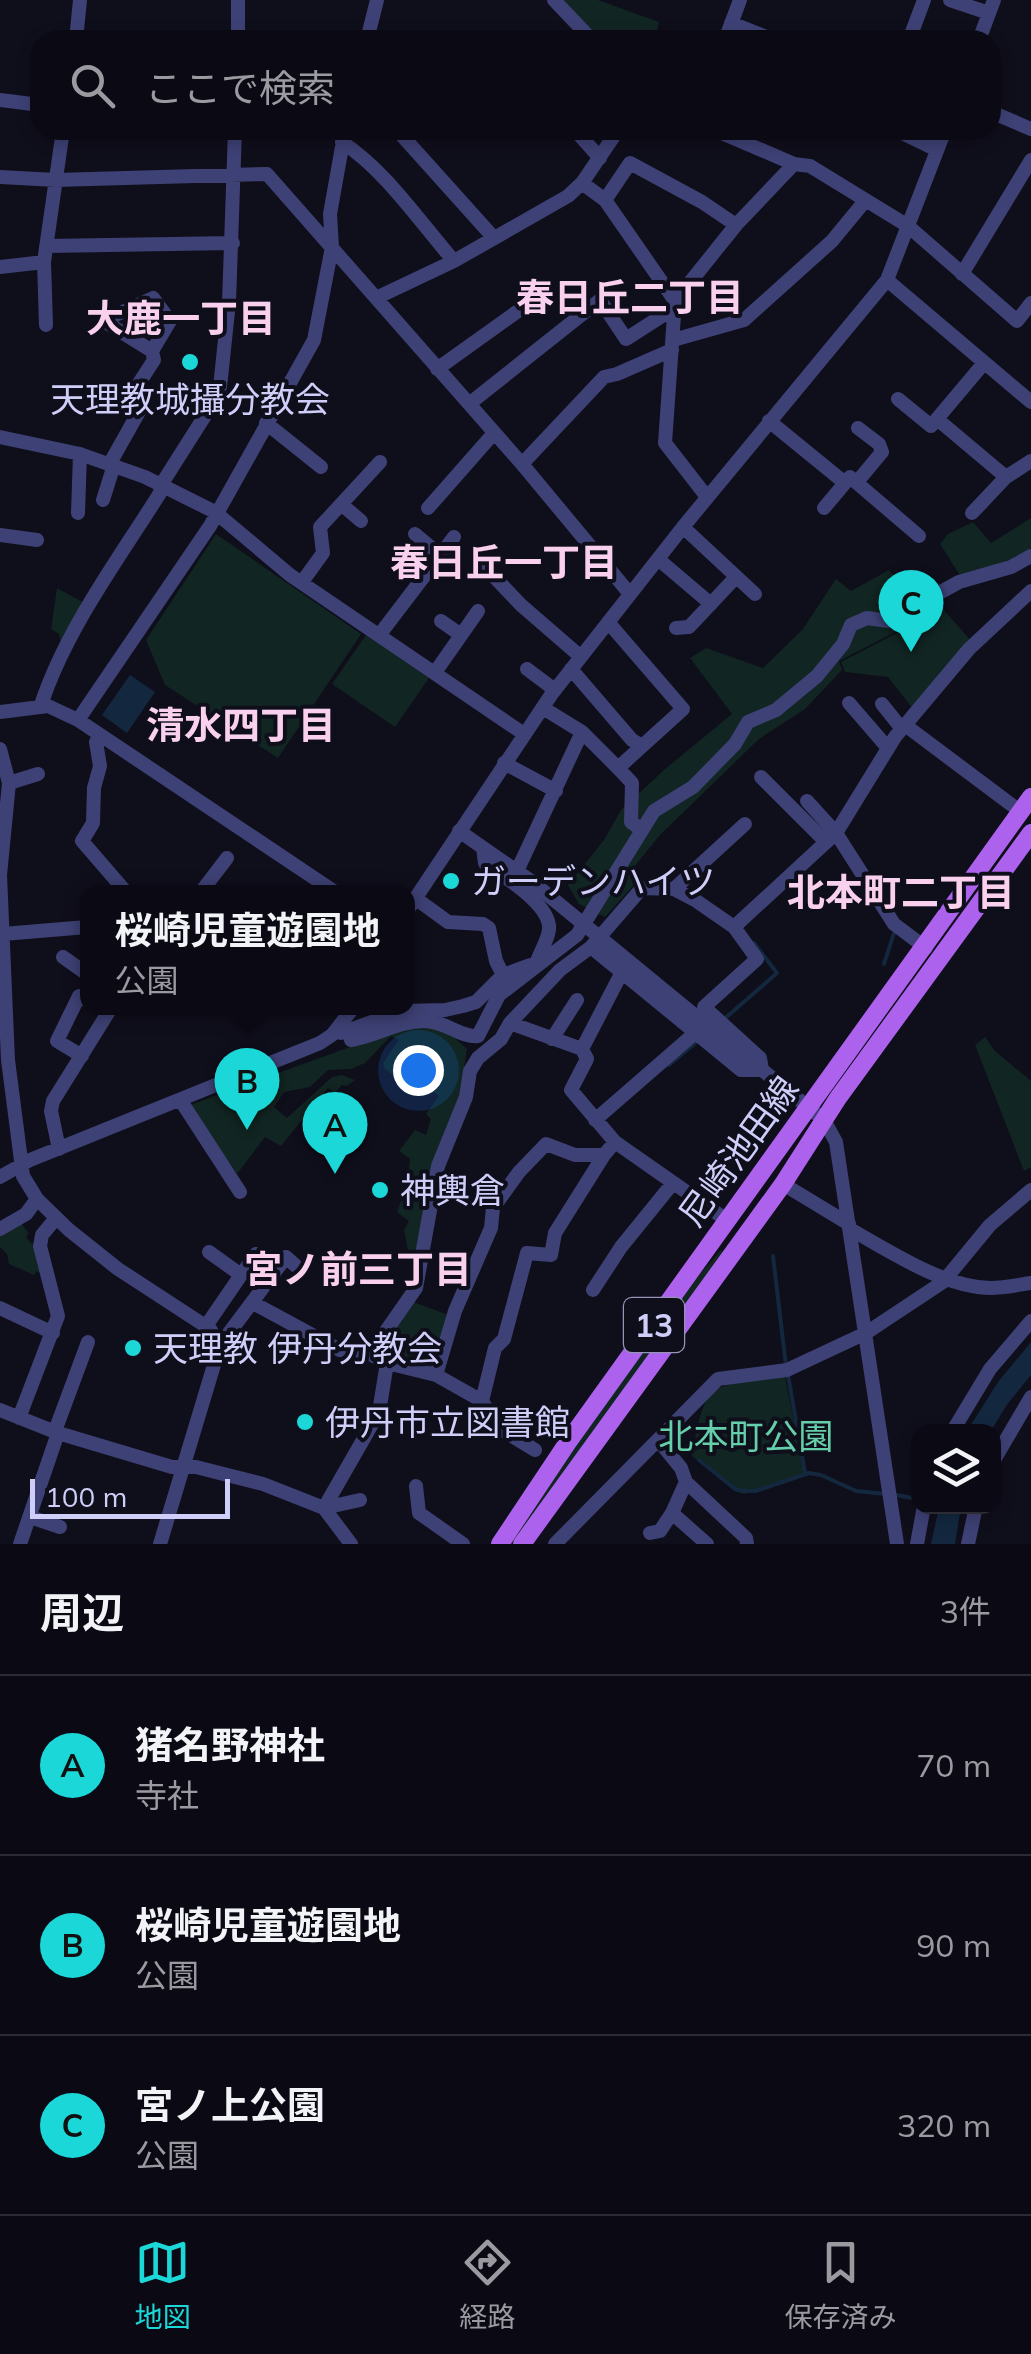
<!DOCTYPE html>
<html lang="ja">
<head>
<meta charset="utf-8">
<style>
	body { margin:0; font-family:Mulish,"Noto Sans JP",sans-serif; background:#191822; color:#f1f3f6 }
	.controls { position:absolute; right:30px; bottom:30px; display:grid; overflow:hidden; border-radius:20px; box-shadow:0 5px 15px #0003 }
	.controls button { width:90px; height:90px; display:grid; place-items:center; padding:0; border:0; border-bottom:2px solid #2b2b34; background:#0b0a14; color:#f1f3f6; font:50px sans-serif }
	.scale { position:absolute; left:30px; bottom:25px; width:200px; box-sizing:border-box; padding-left:10px; border:5px solid #cfcef9; border-top:0; font-size:28px; line-height:35px; white-space:nowrap; color:#cfcef9; -webkit-text-stroke:8px #0f0e1b; paint-order:stroke }
	.you { position:absolute; left:418px; top:1070px; width:35px; height:35px; margin:-25px; border:8px solid #fff; border-radius:50%; background:#1a73e8; box-shadow:0 0 0 15px #1a73e833 }
	.badge { display:grid; place-items:center; width:65px; height:65px; border-radius:50%; background:#1bd7d8; color:#111; font-size:32px; font-weight:700 }
	.pin { position:absolute; translate:-50% -82px; filter:drop-shadow(0 2px 5px #0008) }
	.pin::after { content:''; position:absolute; top:52px; width:35px; height:30px; background:inherit; clip-path:polygon(0 0,100% 0,50% 100%) }
	.popup { position:absolute; left:80px; top:885px; width:335px; height:130px; box-sizing:border-box; display:grid; place-content:center; border-radius:20px; background:#0b0a14; filter:drop-shadow(0 2px 8px #0005); font-size:32px; white-space:nowrap; color:#9a9aa0 }
	.popup b { font-size:38px; color:#f1f3f6 }
	.popup::after { content:''; position:absolute; left:50%; top:100%; margin-left:-20px; border:20px solid transparent; border-top-color:#0b0a14 }
	.list { margin:0; padding:0; list-style:none }
	h2 { display:flex; justify-content:space-between; align-items:center; height:130px; margin:0; padding:0 40px; font-size:42px }
	h2 small { font-size:32px; font-weight:400; color:#9a9aa0 }
	.list li { display:grid; grid-template-columns:65px 1fr auto; gap:30px; align-items:center; box-sizing:border-box; height:180px; padding:0 40px; border-top:2px solid #2b2b34 }
	.list b { display:block; font-size:38px; white-space:nowrap }
	.list p { margin:0; font-size:32px; white-space:nowrap; color:#9a9aa0 }
	.list em { font-size:32px; font-style:normal; color:#9a9aa0 }
	.icon { flex:none; width:55px; height:55px; fill:none; stroke:currentColor; stroke-width:2; stroke-linecap:round; stroke-linejoin:round }
	.map { position:relative; flex:none; width:1031px; height:1544px; overflow:hidden }
	.search { position:absolute; background:#0b0a14; box-shadow:0 5px 15px #0003; left:30px; right:30px; top:30px; height:110px; display:flex; align-items:center; gap:25px; box-sizing:border-box; padding:0 35px; border-radius:30px; color:#9a9aa0; font-size:38px }
	.sheet { height:670px; background:#0b0a14 }
	nav { display:flex; justify-content:space-around; align-items:center; box-sizing:border-box; height:140px; border-top:2px solid #2b2b34; background:#0b0a14; font-size:28px; color:#9a9aa0 }
	nav a { display:grid; justify-items:center; gap:5px }
	nav .on { color:#1bd7d8 }
	.map>svg:first-child { display:block }
	.green { fill:#112522 }
	.water { fill:#13283f }
	.lines { fill:none; stroke-linecap:round; stroke-linejoin:round }
	.stream { stroke:#13283f; stroke-width:4 }
	.minor { stroke:#3e4175; stroke-width:14 }
	.major { stroke:#ac62ec; stroke-width:18 }
	.minor-bridge { stroke:#3e4175; stroke-width:14 }
	.poi-dot { fill:#1bd7d8; stroke:#0f0e1b; stroke-width:4 }
	.labels { text-anchor:middle; dominant-baseline:central; stroke-width:8; stroke-linejoin:round; paint-order:stroke }
	.shield { fill:#0f0e1b; stroke:#9594b6; stroke-width:2.5 }
	.shield-label { font-size:32px; font-weight:bold; fill:#cfcef9 }
	.poi-label { font-size:35px; fill:#cfcef9; stroke:#0f0e1b; text-anchor:start }
	.street-label { font-size:35px; fill:#cfcef9; stroke:#0f0e1b }
	.park-label { font-size:35px; fill:#64cfaa; stroke:#0f0e1b }
	.neighbourhood-label { font-size:38px; font-weight:bold; fill:#f9d0ee; stroke:#0f0e1b }
</style>
</head>
<body>
<div class="map">
<svg width="1031" height="1544" viewBox="0 0 1031 1544">
	<rect width="100%" height="100%" fill="#0f0e1b"/>
	<!-- green -->
	<path class="green" d="M563,0H598L659,22L655,40H600Z
		M1031,518V548L1022,555L961,577L940,544L948,534L973,522L991,543Z
		M216,534L361,634L278,758L165,685L146,640Z
		M889,570L899,583L924,574L926,590L938,610L839,661L842,670L805,709L759,739L660,835L634,867V885L605,917L579,904L568,885L604,840L621,810L664,770L732,714L690,658L706,648L763,668L803,629L836,579L851,591Z
		M57,588L88,605L61,644L59,634L51,629Z
		M943,609L972,642L913,709L888,677L845,672L841,662Z
		M366,635L429,678L395,727L332,684Z
		M408,1026L443,1027L467,1049L457,1112L414,1281L404,1230L409,1221L397,1212L408,1181L410,1159L399,1151L415,1130L426,1135L431,1119L426,1114L439,1096L427,1087L424,1090L404,1083L385,1069L383,1063L399,1040L391,1036L365,1063L351,1069L328,1070L310,1087L284,1092L274,1107L287,1118L332,1077L342,1075L355,1080L347,1086L342,1085L335,1093L328,1088L313,1106L321,1114L317,1120L307,1114L281,1146L265,1137L237,1174L190,1105Z
		M985,1037L995,1051L1031,1081V1167L1024,1171L975,1045Z
		M19,1221L29,1233L26,1237L33,1245L48,1277L36,1271L34,1275L9,1264L7,1254L0,1247V1233Z
		M721,1250L723,1252L514,1544H507L685,1291Z
		M411,1301L448,1315L434,1365L428,1369L378,1353Z
		M785,1377L805,1475L744,1494L737,1492L692,1456C706,1377 709,1387 785,1377Z"/>
	<!-- water -->
	<path class="water" d="M130,675L155,692L127,733L102,715Z
		M1031,1342V1375L1006,1406L991,1431H967L998,1382Z
		M939,1507H961L955,1544H931Z"/>
	<g class="lines">
		<!-- stream -->
		<path class="stream" d="M884,964L894,933
			M723,1020L777,973L754,943
			M669,1065L700,1039
			M773,1256L786,1366
			M788,1375L805,1473
			M699,1460L735,1489L743,1491H756L809,1473L821,1475L856,1491L886,1494
			M896,1495L918,1499"/>
		<!-- minor -->
		<path class="minor" d="M554,0L592,40
			M950,0L989,13
			M731,23L774,40
			M76,40L80,0
			M238,40V0
			M367,40L377,0
			M725,40L740,0
			M909,40L924,0
			M979,40L994,0
			M0,100L40,105
			M991,112L1031,129
			M397,130L494,238
			M575,130L600,158
			M715,130L794,164L810,166L908,226L1017,321L1031,303
			M896,130L937,150
			M342,142C386,171 419,221 454,261
			M0,177L56,180L267,174L522,464L630,594
			M582,183L605,200L675,301L665,443L707,497
			M605,200L630,163L702,202L736,225
			M46,246L233,243
			M0,267L44,262
			M962,274L1031,160
			M887,280L1031,402
			M376,298L454,261L568,196L582,183L618,130
			M675,301L736,225L794,164
			M46,325L44,262L63,130
			M673,340L744,320L832,241L865,201
			M437,369L546,291
			M898,399L931,426L984,363
			M469,404L600,300L626,339L668,312H674
			M937,419L1006,477
			M769,421L845,483
			M266,423L321,467
			M0,437L80,454L145,477L215,512L290,575L524,734
			M522,464L604,377L617,374L672,350
			M109,465L141,408L140,400L132,394L154,360L152,351L107,323V319L153,298L170,321L152,351
			M857,482L882,452L879,444L858,428
			M103,500L113,468
			M341,504L361,521
			M428,508L494,433
			M824,508L850,477L919,536
			M78,513L80,454
			M972,513L1006,477L1031,461
			M683,527L755,594
			M415,534L440,555
			M0,535L37,540
			M658,559L711,604
			M480,562L521,605L581,657
			M302,582L323,553L320,527L380,462
			M441,621L461,635
			M676,628L689,627L736,577
			M380,634L454,537
			M527,669L555,690
			M571,669L632,740L642,746
			M436,671L478,611
			M849,703L887,747
			M882,704L902,729
			M41,705C66,629 118,560 160,493L161,485L213,403L220,387L229,302L235,130
			M543,708L582,732L618,768L683,709L608,622
			M0,712L48,706L78,720L335,892
			M78,720L210,526L314,340L332,247L330,214L345,130
			M905,725L1021,812
			M100,736L96,742L100,766L94,788L93,823L82,841L126,892
			M0,749L9,783L0,875L8,1060L23,1176L37,1199L69,1230L118,1269L210,1329L220,1345
			M504,763L556,791
			M618,768L632,783L631,822L642,830
			M761,777L826,842
			M9,783L38,774
			M807,801L836,833L894,924L926,948
			M459,831L531,881
			M517,871L582,732
			M674,889L745,824
			M201,892L227,858
			M415,898L448,922L483,924L489,928L496,961L503,975
			M407,911L551,695L683,527L887,280L945,130
			M734,927L836,833L895,737L969,649L1031,591
			M3,934L87,927
			M63,957L87,974
			M510,1023L560,970L591,947L741,1070H762L760,1058L704,1007L757,959L734,927L695,900L674,889L642,888L591,947
			M349,1032L351,1040C377,1036 398,1021 424,1021C446,1021 461,1038 478,1036L499,995L577,935L654,811L693,787L735,744L748,722L776,710L817,676L843,644L851,625L867,618L888,621L959,582L1011,567L1031,556
			M341,1033L402,1011L445,1010L463,1006L476,1002L503,975L530,965L535,967C538,955 547,943 549,930C552,905 503,876 485,863L483,848
			M552,1039L577,1000
			M582,1049L622,972
			M82,1056L57,1041L79,996L87,1000
			M756,1065L824,1120L836,1142L897,1544
			M181,1101L240,1192
			M595,1120L695,1033
			M59,1149L51,1111L53,1101L111,1008
			M0,1177L30,1160L320,1043L332,1035L353,1008
			M783,1184L849,1224
			M0,1229L26,1214L37,1199
			M850,1229C889,1251 945,1288 991,1288C1004,1288 1018,1285 1031,1283
			M241,1275L256,1254
			M593,1290L621,1247L673,1183
			M253,1303L340,1350L343,1347L370,1354
			M0,1308L53,1333
			M206,1326L241,1275L209,1252
			M436,1375L455,1311L491,1228L493,1208L519,1172L546,1144L575,1155H604L615,1142
			M482,1401L495,1348L504,1339L527,1253L551,1255L555,1233L604,1155
			M0,1410L58,1433L172,1467H196L263,1484L324,1508L351,1544
			M19,1418L58,1316L40,1246L42,1235L56,1218
			M55,1431L88,1342
			M952,1432L990,1369L1031,1321
			M659,1441L681,1468L686,1482L672,1513L707,1544
			M535,1450L499,1428L482,1401L436,1375L387,1363L370,1354L416,1288L438,1166L466,1097L470,1071L478,1058L501,1039L510,1023L582,1049L587,1059L571,1090L615,1142L728,1221
			M994,1460L1031,1397
			M686,1482L746,1538L747,1544
			M416,1486L419,1513L463,1544
			M324,1508L379,1412L387,1363
			M324,1508L360,1500
			M30,1517L60,1527
			M650,1533L660,1531L672,1513
			M20,1544L58,1433
			M160,1544L220,1345L286,1257L296,1266
			M555,1544L718,1379L787,1370L866,1333L943,1282L990,1225L1031,1190
			M917,1544L924,1506
			M968,1544L976,1506"/>
		<!-- major -->
		<path class="major" d="M500,1544L568,1442L1031,797
			M522,1544L783,1184L838,1098L1031,833"/>
		<!-- minor-bridge -->
		<path class="minor-bridge" d="M531,881L748,1059"/>
	</g>
	<!-- markers -->
	<g class="poi-dot">
		<circle cx="190" cy="362" r="10"/>
		<circle cx="451" cy="881" r="10"/>
		<circle cx="380" cy="1190" r="10"/>
		<circle cx="133" cy="1348" r="10"/>
		<circle cx="305" cy="1422" r="10"/>
	</g>
	<g class="labels">
		<!-- shield labels -->
		<rect class="shield" x="624" y="1298" width="60" height="54" rx="8"/>
		<g class="shield-label">
			<text x="654" y="1325">13</text>
		</g>
		<!-- poi labels -->
		<g class="poi-label">
			<text x="190" y="399" text-anchor="middle">天理教城攝分教会</text>
			<text x="471" y="881">ガーデンハイツ</text>
			<text x="400" y="1190">神輿倉</text>
			<text x="153" y="1348">天理教 伊丹分教会</text>
			<text x="325" y="1422">伊丹市立図書館</text>
		</g>
		<!-- street labels -->
		<g class="street-label">
			<text transform="translate(738 1151) rotate(-54)">尼崎池田線</text>
		</g>
		<!-- park labels -->
		<g class="park-label">
			<text x="746" y="1436">北本町公園</text>
		</g>
		<!-- neighbourhood labels -->
		<g class="neighbourhood-label">
			<text x="630" y="297">春日丘二丁目</text>
			<text x="181" y="318">大鹿一丁目</text>
			<text x="504" y="562">春日丘一丁目</text>
			<text x="241" y="725">清水四丁目</text>
			<text x="901" y="892">北本町二丁目</text>
			<text x="358" y="1269">宮ノ前三丁目</text>
		</g>
	</g>
</svg>
<div class="controls">
<button><svg class="icon" aria-label="layers" viewBox="0 0 24 24"><path d="M12 4l9 5-9 5-9-5zM3 14l9 5 9-5"/></svg></button>
</div>
<div class="scale">100 m</div>
<div class="you"></div>
<div class="pin badge" style="left:335px;top:1174px">A</div>
<div class="pin badge" style="left:247px;top:1130px">B</div>
<div class="popup"><b>桜崎児童遊園地</b>公園</div>
<div class="pin badge" style="left:911px;top:652px">C</div>
<div class="search"><svg class="icon" aria-label="search" viewBox="0 0 24 24"><circle cx="10" cy="10" r="6"/><path d="M15 15l6 6"/></svg>ここで検索</div>
</div>
<section class="sheet">
<h2>周辺<small>3件</small></h2>
<ul class="list">
<li><span class="badge">A</span><div><b>猪名野神社</b><p>寺社</p></div><em>70 m</em></li>
<li><span class="badge">B</span><div><b>桜崎児童遊園地</b><p>公園</p></div><em>90 m</em></li>
<li><span class="badge">C</span><div><b>宮ノ上公園</b><p>公園</p></div><em>320 m</em></li>
</ul>
</section>
<nav>
<a class="on"><svg class="icon" aria-label="map" viewBox="0 0 24 24"><path d="M3 6l6-2 6 2 6-2v14l-6 2-6-2-6 2zM9 4v14M15 6v14"/></svg>地図</a>
<a><svg class="icon" aria-label="directions" viewBox="0 0 24 24"><path d="M12 3l9 9-9 9-9-9zM9 14v-3h6M13 9l2 2-2 2"/></svg>経路</a>
<a><svg class="icon" aria-label="saved" viewBox="0 0 24 24"><path d="M7 4h10v16l-5-4-5 4z"/></svg>保存済み</a>
</nav>
</body>
</html>
